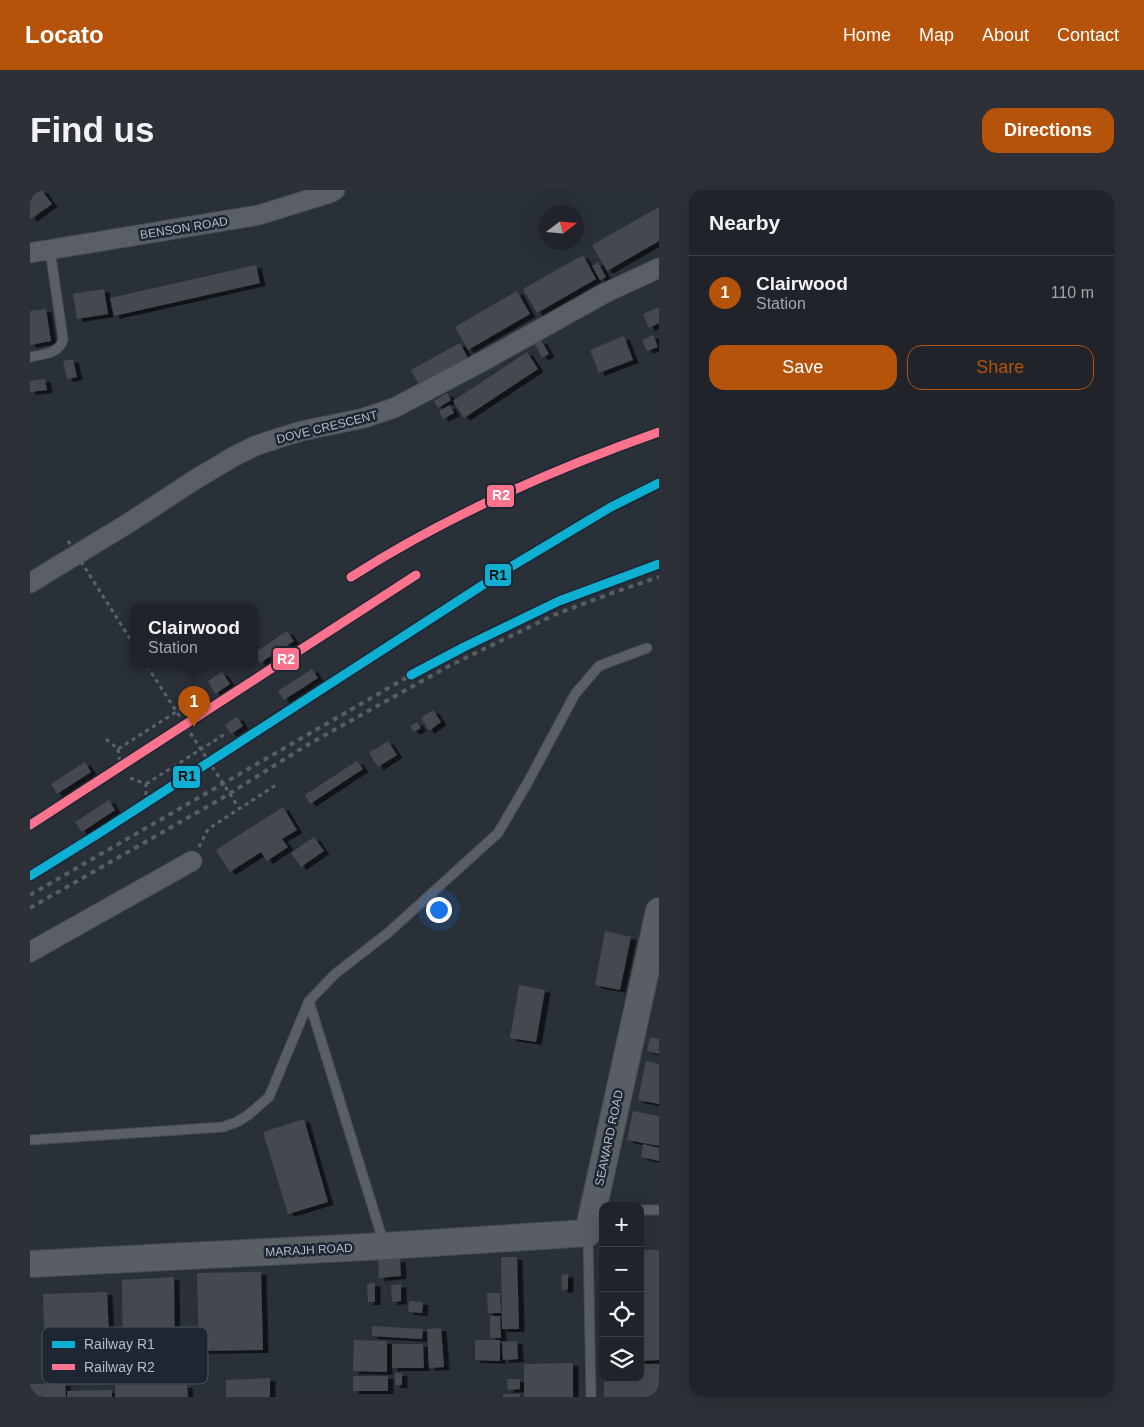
<!DOCTYPE html>
<html lang="en">
<head>
<meta charset="utf-8">
<style>
	body { margin:0; font-family:Helvetica,sans-serif; background:#2d3036; color:#f1f3f6 }
	.controls { position:absolute; right:15px; bottom:15px; display:grid; overflow:hidden; border-radius:10px; box-shadow:0 5px 20px #0002 }
	.controls button { width:45px; height:45px; display:grid; place-items:center; padding:0; border:0; border-bottom:1px solid #3d4147; background:#20242a; color:#f1f3f6; font:25px sans-serif }
	.compass { position:absolute; left:509px; top:15px; width:45px; height:45px; border-radius:50%; background:#20242a; box-shadow:0 5px 20px #0002; rotate:74deg }
	.you { position:absolute; left:408px; top:719px; width:18px; height:18px; margin:-12px; border:4px solid #fff; border-radius:50%; background:#1a73e8; box-shadow:0 0 0 8px #1a73e833 }
	.badge { display:grid; place-items:center; width:32px; height:32px; border-radius:50%; background:#b45309; color:#fff; font-size:16px; font-weight:700 }
	.pin { position:absolute; translate:-50% -41px; filter:drop-shadow(0 1px 2px #0008) }
	.pin::after { content:''; position:absolute; top:26px; width:18px; height:15px; background:inherit; clip-path:polygon(0 0,100% 0,50% 100%) }
	.popup { position:absolute; left:100px; top:414px; width:128px; height:65px; box-sizing:border-box; display:grid; place-content:center; border-radius:10px; background:#20242a; filter:drop-shadow(0 1px 4px #0005); font-size:16px; white-space:nowrap; color:#a2a4a8 }
	.popup b { font-size:19px; color:#f1f3f6 }
	.popup::after { content:''; position:absolute; left:50%; top:100%; margin-left:-10px; border:10px solid transparent; border-top-color:#20242a }
	.list { margin:0; padding:0; list-style:none }
	h2 { display:flex; justify-content:space-between; align-items:center; height:65px; margin:0; padding:0 20px; font-size:21px }
	h2 small { font-size:16px; font-weight:400; color:#a2a4a8 }
	.list li { display:grid; grid-template-columns:32px 1fr auto; gap:15px; align-items:center; box-sizing:border-box; height:75px; padding:0 20px; border-top:1px solid #3d4147 }
	.list b { display:block; font-size:19px; white-space:nowrap }
	.list p { margin:0; font-size:16px; white-space:nowrap; color:#a2a4a8 }
	.list em { font-size:16px; font-style:normal; color:#a2a4a8 }
	.actions { display:flex; gap:10px; padding:15px 20px }
	.actions a { flex:1; padding:11px 0; border:1px solid #b45309; border-radius:15px; text-align:center; font-size:18px; color:#b45309 }
	.actions .main { background:#b45309; color:#fff }
	.icon { flex:none; width:28px; height:28px; fill:none; stroke:currentColor; stroke-width:2; stroke-linecap:round; stroke-linejoin:round }
	.map { position:relative; flex:none; width:629px; height:1207px; overflow:hidden; border-radius:15px }
	header { display:flex; align-items:center; gap:30px; box-sizing:border-box; height:70px; padding:0 25px; background:#b45309; color:#fff }
	header strong { font-size:24px }
	nav { display:flex; gap:28px; margin-inline-start:auto; font-size:18px }
	.intro { display:flex; align-items:center; justify-content:space-between; box-sizing:border-box; height:120px; padding:0 30px }
	h1 { margin:0; font-size:35px }
	.button { padding:12px 22px; border-radius:15px; background:#b45309; color:#fff; font-size:18px; font-weight:700 }
	main { display:flex; gap:30px; padding:0 30px }
	aside { flex:1; background:#20242a; border-radius:15px; box-shadow:0 5px 20px #0002 }
	.map>svg:first-child { display:block }
	.building { fill:#444950; filter:url(#shadow) }
	.lines { fill:none; stroke-linecap:round; stroke-linejoin:round }
	.lane-casing { stroke:#484c53; stroke-width:11 }
	.street-casing { stroke:#484c53; stroke-width:21 }
	.secondary-casing { stroke:#484c53; stroke-width:28 }
	.path { stroke:#5d636a; stroke-width:3; stroke-dasharray:4 4; stroke-linecap:butt }
	.lane { stroke:#5a5e66; stroke-width:9 }
	.street { stroke:#5a5e66; stroke-width:19 }
	.secondary { stroke:#595d64; stroke-width:26 }
	.rail { stroke:#595d64; stroke-width:4; stroke-dasharray:5 5; stroke-linecap:butt }
	.path-bridge { stroke:#5d636a; stroke-width:3; stroke-dasharray:4 4; stroke-linecap:butt }
	.rail-1-casing { stroke:#1d2633; stroke-width:12 }
	.rail-2-casing { stroke:#1d2633; stroke-width:12 }
	.rail-1 { stroke:#0dafd3; stroke-width:9 }
	.rail-2 { stroke:#fc738d; stroke-width:9 }
	.labels { text-anchor:middle; dominant-baseline:central; stroke-width:5; stroke-linejoin:round; paint-order:stroke }
	.street-label { font-size:12px; fill:#b4bcc9; stroke:#1d2633 }
	.key { fill:#1d2633; stroke:#4a5360; stroke-width:1 }
	.key-label { font-size:14px; fill:#b4bcc9 }
	.line-badge { stroke:#1d2633; stroke-width:2 }
	.badge-label { font-size:14px; text-anchor:middle; font-weight:bold; fill:#fff }
	.pale-badge-label { font-size:14px; text-anchor:middle; font-weight:bold; fill:#111 }
</style>
</head>
<body>
<header>
<strong>Locato</strong>
<nav><a>Home</a><a>Map</a><a>About</a><a>Contact</a></nav>
</header>
<div class="intro"><h1>Find us</h1><a class="button">Directions</a></div>
<main>
<div class="map">
<svg width="629" height="1207" viewBox="0 0 629 1207">
	<defs>
		<filter id="shadow"><feDropShadow dx="5.5" dy="3" stdDeviation="0" flood-color="#0009"/></filter>
	</defs>
	<rect width="100%" height="100%" fill="#2a3038"/>
	<!-- building -->
	<path class="building" d="M0,0H12L22,14L1,29L0,28Z
		M629,17V51L577,81L562,55Z
		M553,65L566,89L507,123L493,99Z
		M568,72L576,87L570,90L562,76Z
		M226,75L230,93L84,126L80,108Z
		M74,99L78,124L47,129L43,104Z
		M487,101L500,124L438,160L425,137Z
		M629,117V133L619,138L613,124Z
		M16,119L21,151L0,155V121Z
		M623,145L628,157L617,161L612,150Z
		M594,146L603,170L569,183L560,160Z
		M511,150L519,164L512,168L505,154Z
		M430,153L439,170L390,196L381,180Z
		M497,162L508,179L434,228L423,211Z
		M43,169L47,187L37,189L33,171Z
		M15,189L17,200L0,202V191Z
		M417,203L421,210L408,218L404,211Z
		M420,215L424,223L413,229L409,221Z
		M257,441L264,451L230,473L224,463Z
		M282,479L288,488L254,510L248,501Z
		M192,482L200,494L185,504L178,491Z
		M403,520L411,532L399,541L391,528Z
		M207,527L213,536L201,544L195,535Z
		M387,532L391,538L384,542L380,536Z
		M358,551L367,565L348,577L339,563Z
		M327,571L333,579L280,614L275,605Z
		M55,572L61,582L27,604L21,594Z
		M79,610L85,620L52,642L45,632Z
		M253,617L267,640L252,649L258,657L237,671L231,662L200,682L186,660Z
		M284,647L294,661L271,677L261,663Z
		M575,741L601,747L590,800L565,795Z
		M489,795L515,800L506,852L480,848Z
		M620,847L629,849V864L617,861Z
		M616,871L629,874V914L608,910Z
		M603,921L629,926V956L597,950Z
		M274,929L298,1012L258,1024L233,942Z
		M613,954L629,958V971L611,967Z
		M610,1060H629V1170L610,1171Z
		M471,1067H487L489,1139H472Z
		M370,1069L371,1086L349,1088L348,1070Z
		M231,1082L233,1160L169,1161L167,1083Z
		M538,1084V1099L532,1100L531,1085Z
		M144,1087L145,1184H138L134,1186H93L92,1090Z
		M345,1093V1112H338L337,1094Z
		M371,1094V1111L362,1112L361,1095Z
		M77,1102L81,1187L25,1189L24,1166H15L13,1104Z
		M457,1103H470L471,1123H458Z
		M379,1111L393,1112L392,1123L378,1122Z
		M460,1126H470L471,1148H460Z
		M342,1136L393,1139L392,1149L342,1146Z
		M411,1138L414,1177L399,1178L397,1139Z
		M324,1150L357,1151V1182L323,1181Z
		M445,1150H470V1171L445,1170Z
		M487,1151L488,1169L473,1170L472,1152Z
		M362,1154H393L394,1178H362Z
		M543,1173V1207H494V1174Z
		M610,1174H629V1207H574V1188H610Z
		M365,1183H372V1195H365Z
		M323,1186H358V1201H323Z
		M240,1188V1207H196V1190Z
		M477,1189H490V1199L478,1200Z
		M35,1193L36,1207H0V1194Z
		M85,1195H157L158,1207H85Z
		M82,1200V1207H37V1201Z
		M473,1204H490V1207H473Z"/>
	<g class="lines">
		<!-- lane casing -->
		<g class="lane-casing">
			<path id="lane" d="M0,167C13,164 30,164 33,149L20,60
				M0,950L193,937L207,932L218,925L239,907L279,811
				M610,1020H629
				M558,1046L561,1207
				M354,1054L279,811L305,784L359,742L468,643L498,592L545,504L569,476L617,458"/>
		</g>
		<!-- street casing -->
		<g class="street-casing">
			<path id="street" d="M0,63L229,25L300,3L305,0
				M0,393L97,334L166,289L203,267L225,256L252,247L272,241L334,228L364,218L455,170L575,103L629,78
				M0,762L162,671"/>
		</g>
		<!-- secondary casing -->
		<g class="secondary-casing">
			<path id="secondary" d="M0,1074L355,1056L558,1043L629,721"/>
		</g>
		<!-- path -->
		<path class="path" d="M76,549L88,559L171,506
			M88,559L90,572
			M100,588L116,594V607
			M116,594L195,544
			M169,657L178,639L246,595"/>
		<!-- lane -->
		<use href="#lane" class="lane"/>
		<!-- street -->
		<use href="#street" class="street"/>
		<!-- secondary -->
		<use href="#secondary" class="secondary"/>
		<!-- rail -->
		<path class="rail" d="M0,705L393,478C468,438 548,399 629,374
			M0,718L194,607L279,554L419,476L524,425L582,403L629,387"/>
		<!-- path-bridge -->
		<path class="path-bridge" d="M38,351L104,455
			M117,476L209,618"/>
		<!-- rail-1 casing -->
		<g class="rail-1-casing">
			<path id="rail-1" d="M381,485L434,457L529,411L629,374
				M0,686L71,642L479,378L581,317L629,293"/>
		</g>
		<!-- rail-2 casing -->
		<g class="rail-2-casing">
			<path id="rail-2" d="M321,387C418,325 521,280 629,242
				M0,635L386,385"/>
		</g>
		<!-- rail-1 -->
		<use href="#rail-1" class="rail-1"/>
		<!-- rail-2 -->
		<use href="#rail-2" class="rail-2"/>
	</g>
	<g class="labels">
		<!-- street labels -->
		<g class="street-label">
			<text transform="translate(154 38) rotate(-9)">BENSON ROAD</text>
			<text transform="translate(297 237) rotate(-14)">DOVE CRESCENT</text>
			<text transform="translate(579 948) rotate(-78)">SEAWARD ROAD</text>
			<text transform="translate(279 1060) rotate(-3)">MARAJH ROAD</text>
		</g>
	</g>
	<!-- legend -->
	<rect x="12" y="1137" width="166" height="57" rx="8" class="key"/>
	<rect x="22" y="1151" width="23" height="7" fill="#0dafd3"/>
	<rect x="22" y="1174" width="23" height="6" fill="#fc738d"/>
	<g class="key-label">
		<text x="54" y="1159">Railway R1</text>
		<text x="54" y="1182">Railway R2</text>
	</g>
	<g class="line-badge">
		<rect x="456" y="294" width="29" height="24" rx="5" fill="#fc738d"/>
		<rect x="454" y="373" width="28" height="24" rx="5" fill="#0dafd3"/>
		<rect x="242" y="457" width="28" height="24" rx="5" fill="#fc738d"/>
		<rect x="142" y="575" width="29" height="24" rx="5" fill="#0dafd3"/>
	</g>
	<g class="badge-label">
		<text x="471" y="310">R2</text>
		<text x="256" y="474">R2</text>
	</g>
	<g class="pale-badge-label">
		<text x="468" y="390">R1</text>
		<text x="157" y="591">R1</text>
	</g>
</svg>
<div class="controls">
<button>+</button>
<button>−</button>
<button><svg class="icon" aria-label="locate" viewBox="0 0 24 24"><circle cx="12" cy="12" r="6"/><path d="M12 2v4M12 18v4M2 12h4M18 12h4"/></svg></button>
<button><svg class="icon" aria-label="layers" viewBox="0 0 24 24"><path d="M12 4l9 5-9 5-9-5zM3 14l9 5 9-5"/></svg></button>
</div>
<svg class="compass" viewBox="-18 -18 36 36"><path d="M0-13l5 13h-10z" fill="#e53935"/><path d="M0 13l5-13h-10z" fill="#a2a4a8"/></svg>
<div class="you"></div>
<div class="pin badge" style="left:164px;top:537px">1</div>
<div class="popup"><b>Clairwood</b>Station</div>
</div>
<aside>
<h2>Nearby<small></small></h2>
<ul class="list">
<li><span class="badge">1</span><div><b>Clairwood</b><p>Station</p></div><em>110 m</em></li>
</ul>
<div class="actions"><a class="main">Save</a><a>Share</a></div>
</aside>
</main>
</body>
</html>
